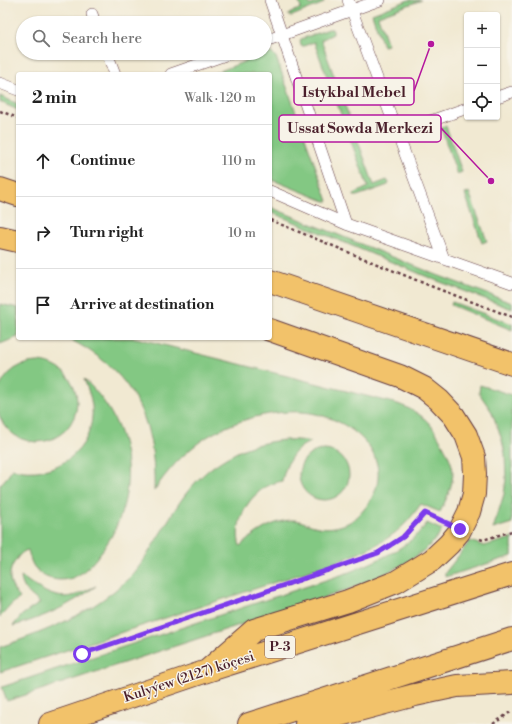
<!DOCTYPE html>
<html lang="en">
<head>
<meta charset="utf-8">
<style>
	body { margin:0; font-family:"Libre Bodoni",serif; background:#f6f6f6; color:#222 }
	.controls { position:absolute; right:12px; top:12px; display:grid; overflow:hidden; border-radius:4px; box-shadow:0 1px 3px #0004 }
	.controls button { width:36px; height:36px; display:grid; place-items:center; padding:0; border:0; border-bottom:1px solid #e0e0e0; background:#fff; color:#222; font:20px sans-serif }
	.stop { position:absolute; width:12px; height:12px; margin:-9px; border:3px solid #7c3aed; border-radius:50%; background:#fff }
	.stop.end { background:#7c3aed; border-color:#fff; box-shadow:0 1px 4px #0008 }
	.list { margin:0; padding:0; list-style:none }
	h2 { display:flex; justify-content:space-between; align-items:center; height:52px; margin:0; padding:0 16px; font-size:17px }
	h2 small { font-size:13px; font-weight:400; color:#767676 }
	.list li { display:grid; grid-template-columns:26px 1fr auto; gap:12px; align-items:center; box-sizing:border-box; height:72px; padding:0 16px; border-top:1px solid #e0e0e0 }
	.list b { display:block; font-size:15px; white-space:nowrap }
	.list em { font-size:13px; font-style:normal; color:#767676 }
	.icon { flex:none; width:22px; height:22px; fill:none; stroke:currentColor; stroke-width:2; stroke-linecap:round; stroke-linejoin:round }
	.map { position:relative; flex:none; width:512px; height:724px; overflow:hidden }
	.search { position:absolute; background:#fff; box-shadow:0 1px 3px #0004; left:16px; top:16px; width:256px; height:44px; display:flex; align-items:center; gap:10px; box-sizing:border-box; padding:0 14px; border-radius:22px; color:#767676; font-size:15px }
	.panel { position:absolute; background:#fff; box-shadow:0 1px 3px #0004; left:16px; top:72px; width:256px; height:268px; border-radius:4px }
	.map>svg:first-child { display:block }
	.green { fill:#83c883; stroke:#667457 }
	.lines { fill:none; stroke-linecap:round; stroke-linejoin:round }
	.lane-casing { stroke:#633d44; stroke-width:12 }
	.highway-casing { stroke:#633d44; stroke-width:24 }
	.path { stroke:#633d44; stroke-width:2.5; stroke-dasharray:3 3; stroke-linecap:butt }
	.lane { stroke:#fff; stroke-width:11 }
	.highway { stroke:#f2c26a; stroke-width:22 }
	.route { stroke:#7c3aed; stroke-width:5 }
	.labels { text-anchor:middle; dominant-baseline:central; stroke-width:3; stroke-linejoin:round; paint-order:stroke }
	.shield { fill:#f7f3e8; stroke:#7e5f64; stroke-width:1 }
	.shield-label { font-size:13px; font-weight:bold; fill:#4a1f2b }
	.street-label { font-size:14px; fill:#4a1f2b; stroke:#f7f3e8 }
	.leader { fill:none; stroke:#b5179e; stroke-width:1.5 }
	.callout-dot { fill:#b5179e; stroke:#f7f3e8; stroke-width:1.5 }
	.callout { fill:#f7f3e8; stroke:#b5179e; stroke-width:1.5 }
	.callout-label { font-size:15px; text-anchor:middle; font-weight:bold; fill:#4a1f2b }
</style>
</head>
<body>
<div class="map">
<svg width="512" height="724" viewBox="0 0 512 724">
	<rect width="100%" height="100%" fill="#f7f3e8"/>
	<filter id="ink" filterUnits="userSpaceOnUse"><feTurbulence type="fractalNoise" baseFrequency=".025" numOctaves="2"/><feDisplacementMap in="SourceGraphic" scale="8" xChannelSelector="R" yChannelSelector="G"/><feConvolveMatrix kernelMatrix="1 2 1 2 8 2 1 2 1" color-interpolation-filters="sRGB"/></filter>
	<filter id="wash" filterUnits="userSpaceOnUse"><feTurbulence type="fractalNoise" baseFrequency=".012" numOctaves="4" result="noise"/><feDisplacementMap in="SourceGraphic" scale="16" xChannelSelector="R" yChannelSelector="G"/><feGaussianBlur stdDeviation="0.9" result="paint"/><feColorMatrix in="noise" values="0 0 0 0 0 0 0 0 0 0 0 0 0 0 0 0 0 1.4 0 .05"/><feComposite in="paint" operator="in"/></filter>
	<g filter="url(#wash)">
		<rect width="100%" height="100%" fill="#f1e9d2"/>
		<!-- green -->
		<path class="green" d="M298,0H308L310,5L321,1H323L324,3L292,16H289V14L301,8Z
			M409,0H422L378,16L388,45L383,46L372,14Z
			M329,29H332L333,31V34L321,40L374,185L387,180L389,183L388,185L357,196H354V194L368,187L314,42L304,46H301L300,41L301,39Z
			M267,53H272L276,57L328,201H325L270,179V74H212Z
			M0,96L18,104V110L0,102Z
			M446,126L462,172L457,174L441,128Z
			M469,192L487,241L482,243L465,194Z
			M270,207L437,275L512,303V309L435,280L270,212Z
			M452,302L512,324V330L451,305Z
			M0,304L18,308V337L0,344Z
			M67,338H136L398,404C424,414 432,423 444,447C448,454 452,463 453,471C453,486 446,500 440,512L421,504C414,514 406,524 396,532C380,545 359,553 340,561L0,672V647C47,631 91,614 128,579C139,569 147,555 155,542C177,507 189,480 226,458C237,452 248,446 260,444C277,440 294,438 311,442C293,448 286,464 282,481C274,483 266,485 260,491C244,503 234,527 240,546C255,533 273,520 293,520C300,520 307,524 314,526C329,530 347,527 359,515C407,466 356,416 302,412C269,410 228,422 201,441C183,454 166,472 154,491C156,420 133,370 67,338Z
			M-3 402a40 40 0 1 1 80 0a40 40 0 1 1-80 0Z
			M84,379C129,421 141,482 111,537C103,550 93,565 80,574C67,583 46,582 36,569C31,564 30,557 28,550C23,551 19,555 16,560C6,573 9,586 20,598L12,604L0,617V485L8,476L12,469C54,480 96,451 92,406C91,396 87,388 84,379Z
			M480,385L512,395V523L493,529L504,494L506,479L505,454L502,440L492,412L479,393Z
			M299 475a25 25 0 1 1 50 0a25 25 0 1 1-50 0Z
			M427,523L442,530C423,561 379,576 347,590L7,701L2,687L347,573C375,561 409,549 427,523Z
			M512,538V556L445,577V573L470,541L484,546Z
			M21,576C36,587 55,602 76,595C82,593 89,589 96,586C71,605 43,618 13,626L22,615L40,603C31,595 21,589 21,576Z"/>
	</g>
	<g filter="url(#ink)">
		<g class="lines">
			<!-- lane casing -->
			<g class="lane-casing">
				<path id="lane" d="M270,0L346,224
					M348,0L444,259
					M92,14L95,23
					M265,41L380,0
					M107,53L115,74
					M171,74L231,53
					M0,83L18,90
					M497,97L512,92
					M397,133L467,108
					M270,191L346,224L512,283"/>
			</g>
			<!-- highway casing -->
			<g class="highway-casing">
				<path id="highway" d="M0,189L18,195
					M0,237L18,241
					M270,281L512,364
					M207,671L254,630L348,601L396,582L432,560L449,544L459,532L469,512L474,494L475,474L474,457L466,435L454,416L439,400L424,388L400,376L270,330
					M50,724L207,671L512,574
					M249,724L512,639
					M306,724L415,695L457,686L512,683"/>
			</g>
			<!-- path -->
			<path class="path" d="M0,111L18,118
				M270,220L433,287L512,317
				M480,539L483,540L512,531
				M82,654L342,566L378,553L403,537L425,513L439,520
				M493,724L512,711"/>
			<!-- lane -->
			<use href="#lane" class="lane"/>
			<!-- highway -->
			<use href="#highway" class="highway"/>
		</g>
	</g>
	<g class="lines" filter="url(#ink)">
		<!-- route -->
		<path class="route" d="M82,654L378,553L403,537L425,513L460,529"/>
	</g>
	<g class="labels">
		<!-- shield labels -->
		<rect class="shield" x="265" y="636" width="30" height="22" rx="3"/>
		<g class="shield-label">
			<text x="280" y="647">P-3</text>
		</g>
		<!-- street labels -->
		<g class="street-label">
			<text transform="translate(189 677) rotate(-18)">Kulyýew (2127) köçesi</text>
		</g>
	</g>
	<!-- callouts -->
	<path class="leader" d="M431 44L414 91M491 181L441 128"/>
	<g class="callout-dot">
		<circle cx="431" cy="44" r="4"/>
		<circle cx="491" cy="181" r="4"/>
	</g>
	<g class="callout">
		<rect x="294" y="78" width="120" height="27" rx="4"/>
		<rect x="279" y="115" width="162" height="27" rx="4"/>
	</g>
	<g class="callout-label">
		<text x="354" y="97">Istykbal Mebel</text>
		<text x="360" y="133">Ussat Sowda Merkezi</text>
	</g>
</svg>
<div class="controls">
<button>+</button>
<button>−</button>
<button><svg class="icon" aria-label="locate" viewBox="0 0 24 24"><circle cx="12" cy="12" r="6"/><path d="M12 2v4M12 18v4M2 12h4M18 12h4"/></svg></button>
</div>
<div class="stop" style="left:82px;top:654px"></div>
<div class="stop end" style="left:460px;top:529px"></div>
<div class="search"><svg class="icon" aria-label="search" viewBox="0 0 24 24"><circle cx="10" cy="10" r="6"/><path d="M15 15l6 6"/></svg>Search here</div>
<section class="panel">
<h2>2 min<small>Walk · 120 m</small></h2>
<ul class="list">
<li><svg class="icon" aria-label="ahead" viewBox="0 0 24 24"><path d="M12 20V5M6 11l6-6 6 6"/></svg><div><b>Continue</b></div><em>110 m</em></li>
<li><svg class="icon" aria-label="right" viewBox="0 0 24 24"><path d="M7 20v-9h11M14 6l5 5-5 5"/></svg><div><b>Turn right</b></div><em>10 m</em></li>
<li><svg class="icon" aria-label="arrive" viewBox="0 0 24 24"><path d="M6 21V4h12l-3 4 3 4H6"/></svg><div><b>Arrive at destination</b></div></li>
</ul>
</section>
</div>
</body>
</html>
